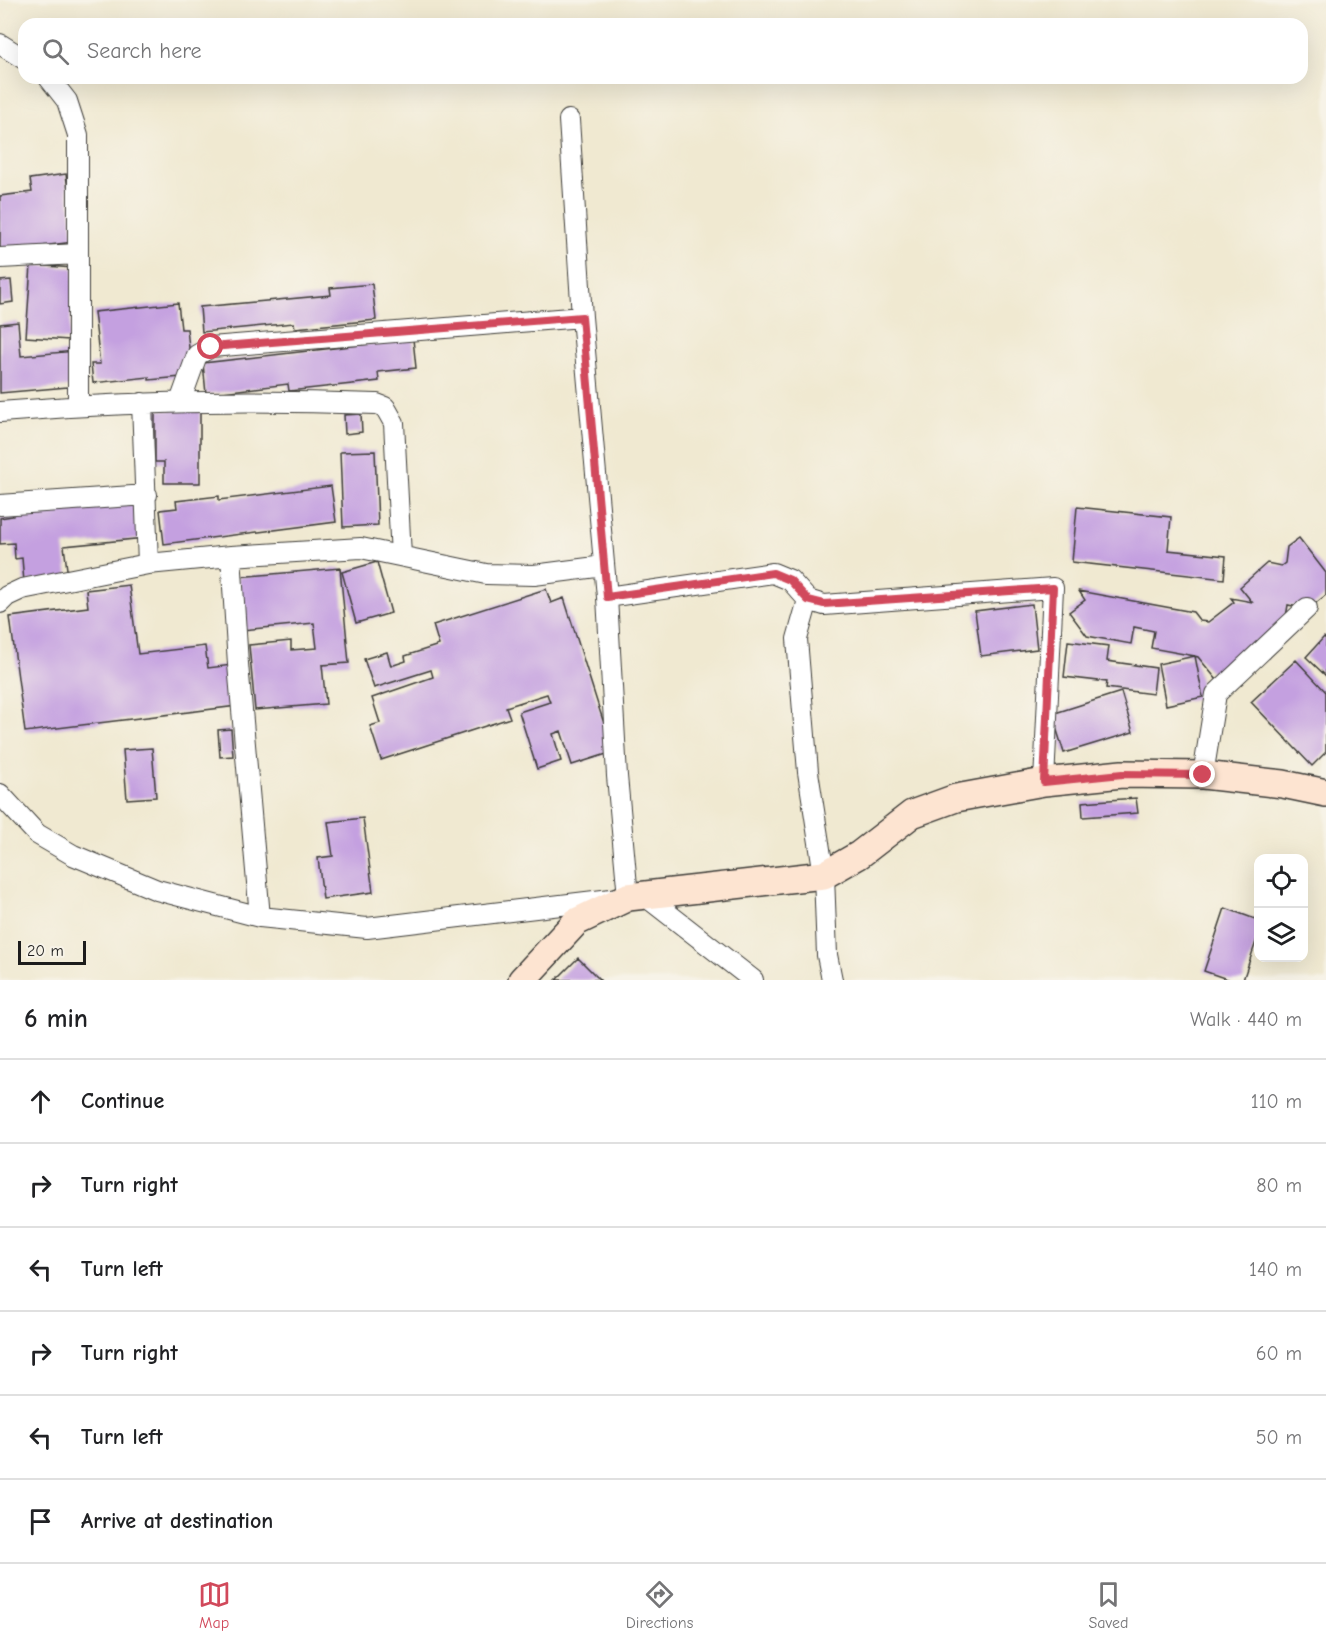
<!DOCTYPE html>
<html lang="en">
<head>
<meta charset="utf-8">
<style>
	body { margin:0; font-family:"Comic Neue",sans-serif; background:#f2f2f2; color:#202124 }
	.controls { position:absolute; right:18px; bottom:18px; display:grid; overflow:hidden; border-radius:12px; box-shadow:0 6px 24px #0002 }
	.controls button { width:54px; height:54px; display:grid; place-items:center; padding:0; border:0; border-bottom:2px solid #e0e0e0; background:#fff; color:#202124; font:30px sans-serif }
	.scale { position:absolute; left:18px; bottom:15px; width:68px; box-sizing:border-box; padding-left:6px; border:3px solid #1c1c1c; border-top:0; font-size:16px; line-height:21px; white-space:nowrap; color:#1c1c1c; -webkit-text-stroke:4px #f7f3e8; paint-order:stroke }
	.stop { position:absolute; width:18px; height:18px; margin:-14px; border:4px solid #d1495b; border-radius:50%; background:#fff }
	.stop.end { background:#d1495b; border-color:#fff; box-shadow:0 2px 6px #0008 }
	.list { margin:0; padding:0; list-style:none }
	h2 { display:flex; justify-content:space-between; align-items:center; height:78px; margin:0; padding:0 24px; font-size:26px }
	h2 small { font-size:20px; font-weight:400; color:#757577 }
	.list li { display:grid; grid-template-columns:39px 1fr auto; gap:18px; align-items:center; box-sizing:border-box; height:84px; padding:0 24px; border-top:2px solid #e0e0e0 }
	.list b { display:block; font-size:22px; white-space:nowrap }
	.list em { font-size:20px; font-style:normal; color:#757577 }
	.icon { flex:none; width:33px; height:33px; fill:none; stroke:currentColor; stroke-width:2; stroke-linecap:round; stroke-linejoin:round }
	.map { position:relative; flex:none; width:1326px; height:980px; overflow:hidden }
	.search { position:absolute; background:#fff; box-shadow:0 6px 24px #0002; left:18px; right:18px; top:18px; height:66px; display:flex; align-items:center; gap:15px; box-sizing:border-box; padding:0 21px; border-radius:18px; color:#757577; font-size:22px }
	.sheet { height:582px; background:#fff }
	nav { display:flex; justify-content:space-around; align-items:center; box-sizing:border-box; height:84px; border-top:2px solid #e0e0e0; background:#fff; font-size:16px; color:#757577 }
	nav a { display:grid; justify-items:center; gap:3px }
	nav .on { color:#d1495b }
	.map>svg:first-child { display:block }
	.building { fill:#c4a0e0 }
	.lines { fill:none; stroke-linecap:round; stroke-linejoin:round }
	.street-casing { stroke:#3c3b37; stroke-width:22 }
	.secondary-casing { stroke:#3c3b37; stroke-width:30 }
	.street { stroke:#fff; stroke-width:20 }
	.secondary { stroke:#fde4d1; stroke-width:27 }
	.route { stroke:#d1495b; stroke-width:8 }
</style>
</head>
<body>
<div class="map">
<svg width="1326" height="980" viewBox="0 0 1326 980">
	<rect width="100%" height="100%" fill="#f7f3e8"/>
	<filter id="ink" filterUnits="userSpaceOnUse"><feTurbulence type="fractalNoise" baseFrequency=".0167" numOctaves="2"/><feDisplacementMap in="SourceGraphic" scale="12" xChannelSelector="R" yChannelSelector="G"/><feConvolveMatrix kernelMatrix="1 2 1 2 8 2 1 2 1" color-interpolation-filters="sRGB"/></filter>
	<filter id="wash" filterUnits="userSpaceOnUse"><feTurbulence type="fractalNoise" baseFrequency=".008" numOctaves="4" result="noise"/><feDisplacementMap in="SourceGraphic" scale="24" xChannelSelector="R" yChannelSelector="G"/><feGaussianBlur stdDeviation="1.35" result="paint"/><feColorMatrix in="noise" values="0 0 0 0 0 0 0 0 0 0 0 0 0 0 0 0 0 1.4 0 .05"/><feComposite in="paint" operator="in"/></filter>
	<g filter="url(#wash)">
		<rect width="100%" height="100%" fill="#f0e9d1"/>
		<g id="blocks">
			<!-- building -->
			<path class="building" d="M66,174L74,242L0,251V196L32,192L30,179Z
				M31,265L74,268L69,340L26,337Z
				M11,280L13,302L0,304V281Z
				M372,284L376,320L295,328L294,323L202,332L200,307L331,295L330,288Z
				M178,303L181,329H187L192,376L149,380V377L93,383L91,364H100L94,312Z
				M18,322L21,356L86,350L79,386L0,393V324Z
				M413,339L416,368L378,372L379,381L289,391L288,384L206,394L203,363Z
				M155,410H200V483H164V462H155Z
				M361,414L362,432L345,434L344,415Z
				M375,451L378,525L343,527L340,452Z
				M331,486L336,522L164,544L160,510L177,508L176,501L219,496V500Z
				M141,502L145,538L64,546L68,577L24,582L22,558L15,559L14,543L0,544V518L13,516L12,512Z
				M1077,507L1171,517L1168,550L1226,556L1224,579L1072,562Z
				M1299,538L1326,573V595L1308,609L1288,605L1284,628L1217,680L1198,657L1195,656L1203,697L1166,705L1158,664L1195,656L1151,648L1154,631L1134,627L1131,644L1087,636L1069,612L1085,600L1079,591L1193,612L1200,621L1208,622L1234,602L1231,598L1252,602L1240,587L1267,563L1281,566L1285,563L1287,547Z
				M377,562L391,613L356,623L342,572Z
				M340,568L349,663L322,665L326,704L255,710L249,645L291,641V650L317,648L314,623L242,630L238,577Z
				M129,585L138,654L205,646L208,668L232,665L237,706L25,732L10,617L88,607L86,590Z
				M546,589L551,603L564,598L613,752L572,765L561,731L553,734L561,761L537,769L519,712L550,702L547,694L506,707L510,718L381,760L370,726L380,723L372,698L433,677L431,670L374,688L364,659L387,652L391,666L406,661L405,656L439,645L433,625Z
				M1032,604L1037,649L981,656L975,611Z
				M1324,637L1326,639V676L1306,657Z
				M1068,641L1109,646L1107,661L1156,668L1153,694L1106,688L1107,682L1064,677Z
				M1296,660L1326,692V752L1312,766L1251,702Z
				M1121,692L1133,732L1064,753L1052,714Z
				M231,729L233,756L220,757L218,730Z
				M152,748L156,797L127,799L123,750Z
				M1136,798L1138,813L1083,817L1082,802Z
				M363,818L373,892L323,899L318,858L333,856L328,822Z
				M1225,908L1258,920V936L1243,980H1230L1204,971Z
				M578,958L600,980H556Z"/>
		</g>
	</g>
	<g filter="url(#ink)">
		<use href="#blocks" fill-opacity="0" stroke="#3c3b37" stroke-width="1.5"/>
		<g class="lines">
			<!-- street casing -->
			<g class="street-casing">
				<path id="street" d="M0,44L24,59
					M49,78L67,101L78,135V405
					M0,258L78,254
					M180,402L197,355L211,347L582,317
					M142,403L148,564
					M0,412C126,401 251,399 377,404L385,407L394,423L401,556
					M0,505L147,495
					M231,556L238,664L260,917
					M607,597L773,573L790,580L808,600L824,605L1053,588L1044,782
					M808,600L797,639L808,772L824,875L827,955L832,980
					M0,603L7,596L22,589L148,564L231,556L361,548L486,574L534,575L604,566
					M1203,775L1216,694L1307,608
					M0,794L37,834L73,855L157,890L260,917L367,928L628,897L617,776L607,597L582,317L569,120
					M644,895L753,980"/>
			</g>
			<!-- secondary casing -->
			<g class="secondary-casing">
				<path id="secondary" d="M522,980L576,922L628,897L824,875L859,855L912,814L956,798L1044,782L1122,774L1203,775L1283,784L1326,793"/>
			</g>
			<!-- street -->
			<use href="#street" class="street"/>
			<!-- secondary -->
			<use href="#secondary" class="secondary"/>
		</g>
	</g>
	<g class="lines" filter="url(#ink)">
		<!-- route -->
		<path class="route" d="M211,347L582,317L607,597L773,573L790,580L808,600L824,604L1053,588L1044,782L1122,774L1203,775"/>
	</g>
</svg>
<div class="controls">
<button><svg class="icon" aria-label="locate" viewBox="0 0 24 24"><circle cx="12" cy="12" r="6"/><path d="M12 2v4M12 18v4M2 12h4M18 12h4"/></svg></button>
<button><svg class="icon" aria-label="layers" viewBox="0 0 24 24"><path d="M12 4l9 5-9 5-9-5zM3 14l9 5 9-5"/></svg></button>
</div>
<div class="scale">20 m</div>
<div class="stop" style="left:211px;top:347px"></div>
<div class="stop end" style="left:1203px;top:775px"></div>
<div class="search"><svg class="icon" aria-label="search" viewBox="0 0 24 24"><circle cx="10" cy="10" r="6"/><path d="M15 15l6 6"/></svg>Search here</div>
</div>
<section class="sheet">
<h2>6 min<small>Walk · 440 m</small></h2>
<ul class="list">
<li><svg class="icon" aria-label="ahead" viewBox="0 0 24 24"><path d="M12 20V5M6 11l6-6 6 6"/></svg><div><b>Continue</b></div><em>110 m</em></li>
<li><svg class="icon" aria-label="right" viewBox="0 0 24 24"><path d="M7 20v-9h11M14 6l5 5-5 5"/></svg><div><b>Turn right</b></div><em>80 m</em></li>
<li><svg class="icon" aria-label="left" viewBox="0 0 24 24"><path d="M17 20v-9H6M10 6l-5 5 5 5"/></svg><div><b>Turn left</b></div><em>140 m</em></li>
<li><svg class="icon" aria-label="right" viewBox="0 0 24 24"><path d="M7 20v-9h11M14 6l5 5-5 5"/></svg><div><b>Turn right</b></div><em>60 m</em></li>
<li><svg class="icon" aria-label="left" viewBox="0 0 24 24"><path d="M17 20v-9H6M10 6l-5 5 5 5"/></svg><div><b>Turn left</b></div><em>50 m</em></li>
<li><svg class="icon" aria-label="arrive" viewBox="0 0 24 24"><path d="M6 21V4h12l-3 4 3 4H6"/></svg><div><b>Arrive at destination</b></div></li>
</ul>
</section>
<nav>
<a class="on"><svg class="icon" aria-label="map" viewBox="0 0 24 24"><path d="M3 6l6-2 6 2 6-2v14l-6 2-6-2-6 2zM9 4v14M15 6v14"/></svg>Map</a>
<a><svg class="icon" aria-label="directions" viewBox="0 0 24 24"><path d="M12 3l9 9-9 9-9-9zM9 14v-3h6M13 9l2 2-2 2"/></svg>Directions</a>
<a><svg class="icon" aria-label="saved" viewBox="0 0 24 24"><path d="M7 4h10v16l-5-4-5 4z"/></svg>Saved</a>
</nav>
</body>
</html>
